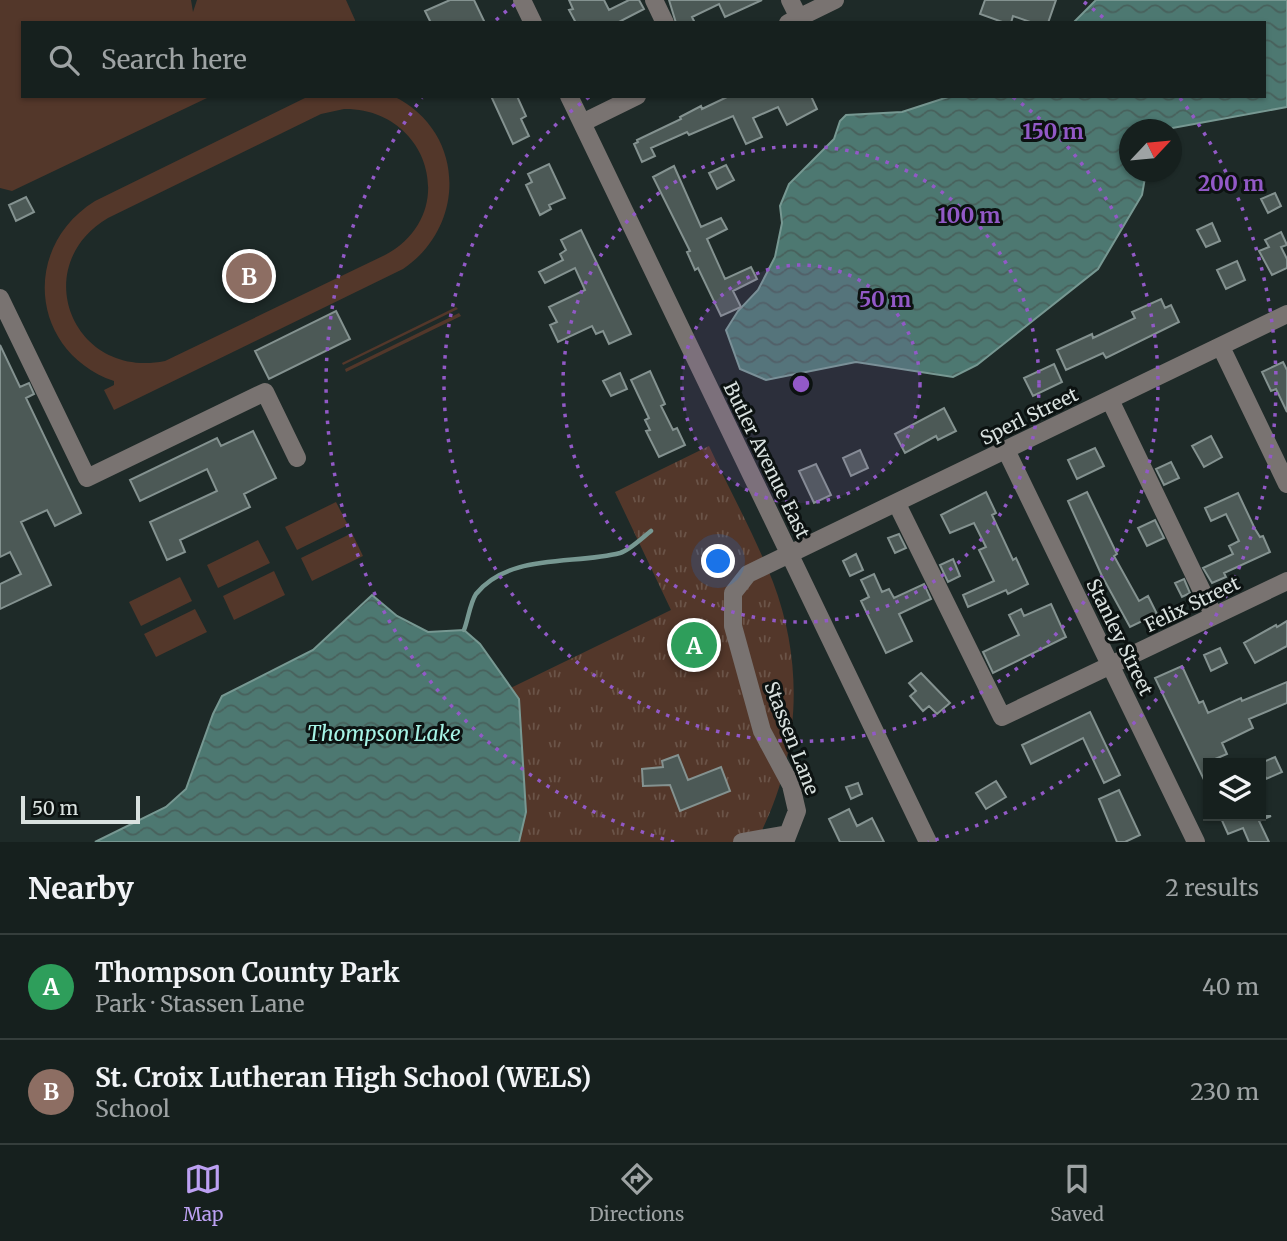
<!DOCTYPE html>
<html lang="en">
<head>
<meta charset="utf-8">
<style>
	body { margin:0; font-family:Merriweather,serif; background:#1f2827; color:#f1f3f6 }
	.controls { position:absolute; right:21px; bottom:21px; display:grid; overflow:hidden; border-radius:0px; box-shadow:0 2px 5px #0004 }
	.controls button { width:63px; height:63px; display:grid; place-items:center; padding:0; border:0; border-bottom:2px solid #353e3c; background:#16201e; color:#f1f3f6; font:35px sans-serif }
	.compass { position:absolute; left:1119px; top:119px; width:63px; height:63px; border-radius:50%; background:#16201e; box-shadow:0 2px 5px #0004; rotate:64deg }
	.scale { position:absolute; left:21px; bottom:18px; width:119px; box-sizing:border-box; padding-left:7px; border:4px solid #d9e1df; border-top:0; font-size:19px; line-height:24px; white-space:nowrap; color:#d9e1df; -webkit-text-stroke:5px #0c1211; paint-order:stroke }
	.you { position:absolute; left:719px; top:562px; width:24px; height:24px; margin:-18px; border:5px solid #fff; border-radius:50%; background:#1a73e8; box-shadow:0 0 0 10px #1a73e833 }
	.badge { display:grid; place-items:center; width:46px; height:46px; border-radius:50%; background:#bca0f2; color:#fff; font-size:23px; font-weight:700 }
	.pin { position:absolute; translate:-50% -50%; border:4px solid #fff; box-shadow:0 2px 7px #0006 }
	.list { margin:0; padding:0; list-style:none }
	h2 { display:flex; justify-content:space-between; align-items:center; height:91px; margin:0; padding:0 28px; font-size:30px }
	h2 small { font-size:23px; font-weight:400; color:#9ea3a4 }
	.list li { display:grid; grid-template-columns:46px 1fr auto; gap:21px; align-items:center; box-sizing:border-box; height:105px; padding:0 28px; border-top:2px solid #353e3c }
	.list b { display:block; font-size:26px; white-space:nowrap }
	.list p { margin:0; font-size:23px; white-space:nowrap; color:#9ea3a4 }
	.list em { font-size:23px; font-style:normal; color:#9ea3a4 }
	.icon { flex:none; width:38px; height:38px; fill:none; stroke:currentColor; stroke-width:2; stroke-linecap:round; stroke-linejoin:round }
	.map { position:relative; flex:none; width:1287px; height:842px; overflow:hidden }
	.search { position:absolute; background:#16201e; box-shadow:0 2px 5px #0004; left:21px; right:21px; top:21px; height:77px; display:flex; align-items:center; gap:18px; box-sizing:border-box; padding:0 24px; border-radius:0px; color:#9ea3a4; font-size:26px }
	.sheet { height:301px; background:#16201e }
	nav { display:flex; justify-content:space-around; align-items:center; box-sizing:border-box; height:98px; border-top:2px solid #353e3c; background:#16201e; font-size:19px; color:#9ea3a4 }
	nav a { display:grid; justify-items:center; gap:4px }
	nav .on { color:#bca0f2 }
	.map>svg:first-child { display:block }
	.green { fill:#53372a; fill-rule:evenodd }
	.park { fill:url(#park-tufts) }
	.water { fill:url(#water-waves); stroke:#779892; stroke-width:2 }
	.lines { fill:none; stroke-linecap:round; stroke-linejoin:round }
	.stream { stroke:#779892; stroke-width:4.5 }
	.building { fill:#4c5956; stroke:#849290; stroke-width:2 }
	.minor { stroke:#797371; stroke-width:18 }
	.ring { fill:none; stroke:#9259c7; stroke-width:3.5; stroke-dasharray:3.5 7 }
	.labels { text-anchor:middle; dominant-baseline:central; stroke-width:6; stroke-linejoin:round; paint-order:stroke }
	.street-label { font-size:19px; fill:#d9e1df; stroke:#0c1211 }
	.water-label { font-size:21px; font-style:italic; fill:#a6f4e6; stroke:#0c1211 }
	.centre { fill:#9259c7; stroke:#0c1211; stroke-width:3.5 }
	.ring-label { font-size:21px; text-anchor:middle; font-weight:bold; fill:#9259c7; stroke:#0c1211; stroke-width:6; stroke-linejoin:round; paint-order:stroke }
</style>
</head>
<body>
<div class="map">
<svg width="1287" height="842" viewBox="0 0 1287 842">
	<defs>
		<pattern id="park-tufts" width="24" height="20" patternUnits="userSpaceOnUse" patternTransform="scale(1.75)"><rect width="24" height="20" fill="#53372a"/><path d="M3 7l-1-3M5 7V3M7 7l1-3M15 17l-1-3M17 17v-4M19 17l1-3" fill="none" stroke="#6b5448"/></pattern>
		<pattern id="water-waves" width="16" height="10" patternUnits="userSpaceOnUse" patternTransform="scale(1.75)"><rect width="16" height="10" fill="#4d7871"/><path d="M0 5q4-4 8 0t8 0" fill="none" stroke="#48615c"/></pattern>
	</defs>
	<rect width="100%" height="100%" fill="#1e2a28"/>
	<!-- green -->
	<path class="green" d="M0,0H191L193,12L197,0H346L355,20V23H23V96L207,98L12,191L0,188Z
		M309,96H393C466,131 467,226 403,269L114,410L104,390L114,385V381C31,352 20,248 95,201ZM344,109C430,108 461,215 385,255L165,361C73,380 27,266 108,218L321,114Z
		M456,307L458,309L343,365L342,363Z
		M459,313L461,316L346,372L345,369Z
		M336,502L348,525L297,550L285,527Z
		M352,533L363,556L312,581L301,558Z
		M258,540L270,563L218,588L207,565Z
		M274,571L285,595L234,620L223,596Z
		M180,577L192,601L141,626L129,602Z
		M195,609L207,632L156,657L144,634Z"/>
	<!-- park -->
	<path class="park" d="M709,446C730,491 755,536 773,582C806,669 799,761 756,842H194L671,610L615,492Z"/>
	<!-- water -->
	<path class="water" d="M1096,0H1287V107L1167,129L1130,130V172H1146L1142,195L1098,269L977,365L953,377L856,362L766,380L740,369L726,330L738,311L758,290L775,257L782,223L780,206L789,184L834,139L840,121L846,115L902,112L951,96H1264V23H1073Z
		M372,595L397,616L428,632L464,630L480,644L519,699L526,812L519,842H95L166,807L186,789L213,714L222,696L313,650Z"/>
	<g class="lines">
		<!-- stream -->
		<path class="stream" d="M464,630C468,620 470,603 476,594C509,553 574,565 620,553C630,550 642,538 651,531"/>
	</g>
	<!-- building -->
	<path class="building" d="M450,0H474L485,23H431L425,11Z
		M569,0H604L609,10L629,0H639L644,9L617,23H576L569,10L573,9Z
		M669,0H762L725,17L719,4L692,17L695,23H676Z
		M985,0H1056L1048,23H1033L1013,16L1011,23H1005L980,14Z
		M491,96H517L526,116L521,119L529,136L513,144Z
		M729,96H811L817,109L787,125L778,107L753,118L762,137L746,144L733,116L689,135L687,132L651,148L655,156L642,162L634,144L638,142L637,140L681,119L680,117L701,106L702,109Z
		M549,164L565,198L549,205L551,209L540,215L526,185L532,182L528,174Z
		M726,165L734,180L717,189L709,173Z
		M674,166L701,227L721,218L727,229L707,239L725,279L751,267L757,279L733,291L741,307L721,316L698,268L695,270L687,252L690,251L653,177Z
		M1275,193L1281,206L1268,213L1261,199Z
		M26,197L34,212L16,221L9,205Z
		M1212,223L1220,241L1206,247L1197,230Z
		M581,230L631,334L609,344L603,331L596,334L592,326L558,342L550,325L557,322L549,307L585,290L575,268L545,283L539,272L563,260L560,254L566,250L561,240Z
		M1281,232L1287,245L1281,247L1287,259V268L1272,275L1259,251L1269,247L1265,240Z
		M1237,261L1245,280L1226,289L1217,270Z
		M1161,299L1165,308L1171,305L1179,322L1106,358L1103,353L1066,370L1057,350L1092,334L1093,338L1135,318L1132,312Z
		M336,311L350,339L269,379L255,351Z
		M0,345L20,387L29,383L34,394L26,398L81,513L55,526L47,510L21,522L51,585L0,609V584L21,574L10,552L0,557Z
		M1283,362L1287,370V412L1276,389L1271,391L1262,372Z
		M1054,364L1062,382L1033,396L1024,378Z
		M650,371L665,404L661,406L673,430L677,428L685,445L659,457L646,431L650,430L645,420L649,418L631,380Z
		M620,373L627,389L611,396L603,381Z
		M944,408L956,431L938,440L936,436L905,453L895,434Z
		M253,431L276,478L244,494L250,507L180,540L185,552L167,560L150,522L217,491L207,469L140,501L130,480L217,438L221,446Z
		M1211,436L1222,457L1204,467L1192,446Z
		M1095,448L1104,466L1077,479L1068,460Z
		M860,450L868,468L851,476L843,458Z
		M1171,462L1179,478L1164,485L1156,469Z
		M816,464L831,495L814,503L799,471Z
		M986,492L996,513L992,515L1013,560L1016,558L1028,584L1008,594L1006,590L968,607L963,595L994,581L979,550L986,547L974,523L950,533L941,515Z
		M1087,492L1117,554L1114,556L1139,601L1148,596L1157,614L1130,627L1102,576L1068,501Z
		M1238,493L1255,529L1260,537L1263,536L1270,552L1224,573L1226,577L1212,583L1203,568L1233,554L1229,546L1239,541L1226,514L1211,521L1205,508Z
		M1155,520L1164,538L1147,546L1138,528Z
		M899,534L906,548L895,553L888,538Z
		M856,554L863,570L850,576L843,561Z
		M953,559L960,576L948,582L940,565Z
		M874,574L882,592L889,589L894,598L924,584L931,599L899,614L912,641L886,653L861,601L869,597L861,580Z
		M1184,579L1190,593L1182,597L1175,583Z
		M1051,604L1066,637L993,673L983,652L1019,635L1009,615L1021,609L1024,616Z
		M1287,621V646L1255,663L1244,643L1276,625L1277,627Z
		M1220,648L1227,663L1211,671L1204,655Z
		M1182,666L1199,703L1203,701L1208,713L1241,698L1242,701L1287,682V703L1249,719L1253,728L1222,743L1227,754L1208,762V788L1155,678Z
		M921,673L950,703L937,714L929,706L923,711L910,696L916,691L909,683Z
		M1090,712L1120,775L1104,783L1083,738L1031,764L1022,745Z
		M678,755L688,780L721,767L730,791L680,811L670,785L643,786L642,769L663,767L662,761Z
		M1275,757L1282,772L1266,779L1261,763Z
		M996,781L1006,797L986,809L976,793Z
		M858,783L862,794L851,799L846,787Z
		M1119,790L1140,835L1125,842H1117L1099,799Z
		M849,809L857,826L872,818L884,842H840L829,819Z
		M1220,816H1271L1259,821L1269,842H1249L1243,828L1228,834Z"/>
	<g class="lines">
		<!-- minor -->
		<path class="minor" d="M522,0L533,23
			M654,0L665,23
			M790,0L799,18
			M788,23L835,0
			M569,96L928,842
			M582,123L637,96
			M0,298L87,478L265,392L297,458
			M1221,347L1287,484
			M1110,400L1214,616
			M1006,450L1196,842
			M897,504L1002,717L1287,581
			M742,842L788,834
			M785,842L797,811L791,785L762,731L733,626V593L748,574L1287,314"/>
	</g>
	<!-- distance rings -->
	<circle cx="801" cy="384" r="119" fill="#9259c7" fill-opacity=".12"/>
	<g class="ring">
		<circle cx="801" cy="384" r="119"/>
		<circle cx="801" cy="384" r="238"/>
		<path d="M1013 97A357 357 0 1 1 589 97"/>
		<path d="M674 842A475 475 0 0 1 422 98M496 20A475 475 0 0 1 518 2M1084 2A475 475 0 0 1 1106 20M1180 98A475 475 0 0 1 928 842"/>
	</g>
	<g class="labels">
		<!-- street labels -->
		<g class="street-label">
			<text transform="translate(1029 416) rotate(-26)">Sperl Street</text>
			<text transform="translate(767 460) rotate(64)">Butler Avenue East</text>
			<text transform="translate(1192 604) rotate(-26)">Felix Street</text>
			<text transform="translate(1120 637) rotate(64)">Stanley Street</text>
			<text transform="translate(792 738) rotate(69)">Stassen Lane</text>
		</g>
		<!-- water labels -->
		<g class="water-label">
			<text x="384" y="733">Thompson Lake</text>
		</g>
	</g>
	<circle cx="801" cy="384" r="10" class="centre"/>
	<g class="ring-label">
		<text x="1053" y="139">150 m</text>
		<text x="1231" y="191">200 m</text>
		<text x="969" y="223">100 m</text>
		<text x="885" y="307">50 m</text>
	</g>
</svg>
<div class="controls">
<button><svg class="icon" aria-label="layers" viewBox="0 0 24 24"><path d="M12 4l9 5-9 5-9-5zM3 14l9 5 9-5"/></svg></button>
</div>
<svg class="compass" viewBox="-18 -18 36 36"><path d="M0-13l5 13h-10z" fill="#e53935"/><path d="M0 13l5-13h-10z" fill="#9ea3a4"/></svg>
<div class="scale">50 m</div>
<div class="you"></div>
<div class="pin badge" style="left:694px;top:645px;background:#2e9e5b">A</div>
<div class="pin badge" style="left:249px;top:276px;background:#8d6e63">B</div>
<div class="search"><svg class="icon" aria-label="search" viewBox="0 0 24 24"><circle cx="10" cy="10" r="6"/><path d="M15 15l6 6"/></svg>Search here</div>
</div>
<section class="sheet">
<h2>Nearby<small>2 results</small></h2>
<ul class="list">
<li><span class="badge" style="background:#2e9e5b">A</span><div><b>Thompson County Park</b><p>Park · Stassen Lane</p></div><em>40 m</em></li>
<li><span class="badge" style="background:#8d6e63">B</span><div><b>St. Croix Lutheran High School (WELS)</b><p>School</p></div><em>230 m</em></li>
</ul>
</section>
<nav>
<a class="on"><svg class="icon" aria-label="map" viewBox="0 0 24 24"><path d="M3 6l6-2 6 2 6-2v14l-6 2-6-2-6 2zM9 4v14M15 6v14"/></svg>Map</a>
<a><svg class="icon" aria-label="directions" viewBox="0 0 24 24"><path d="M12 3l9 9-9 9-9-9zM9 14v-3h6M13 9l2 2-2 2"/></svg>Directions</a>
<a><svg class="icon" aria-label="saved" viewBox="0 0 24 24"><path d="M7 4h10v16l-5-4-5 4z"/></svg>Saved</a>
</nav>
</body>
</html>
